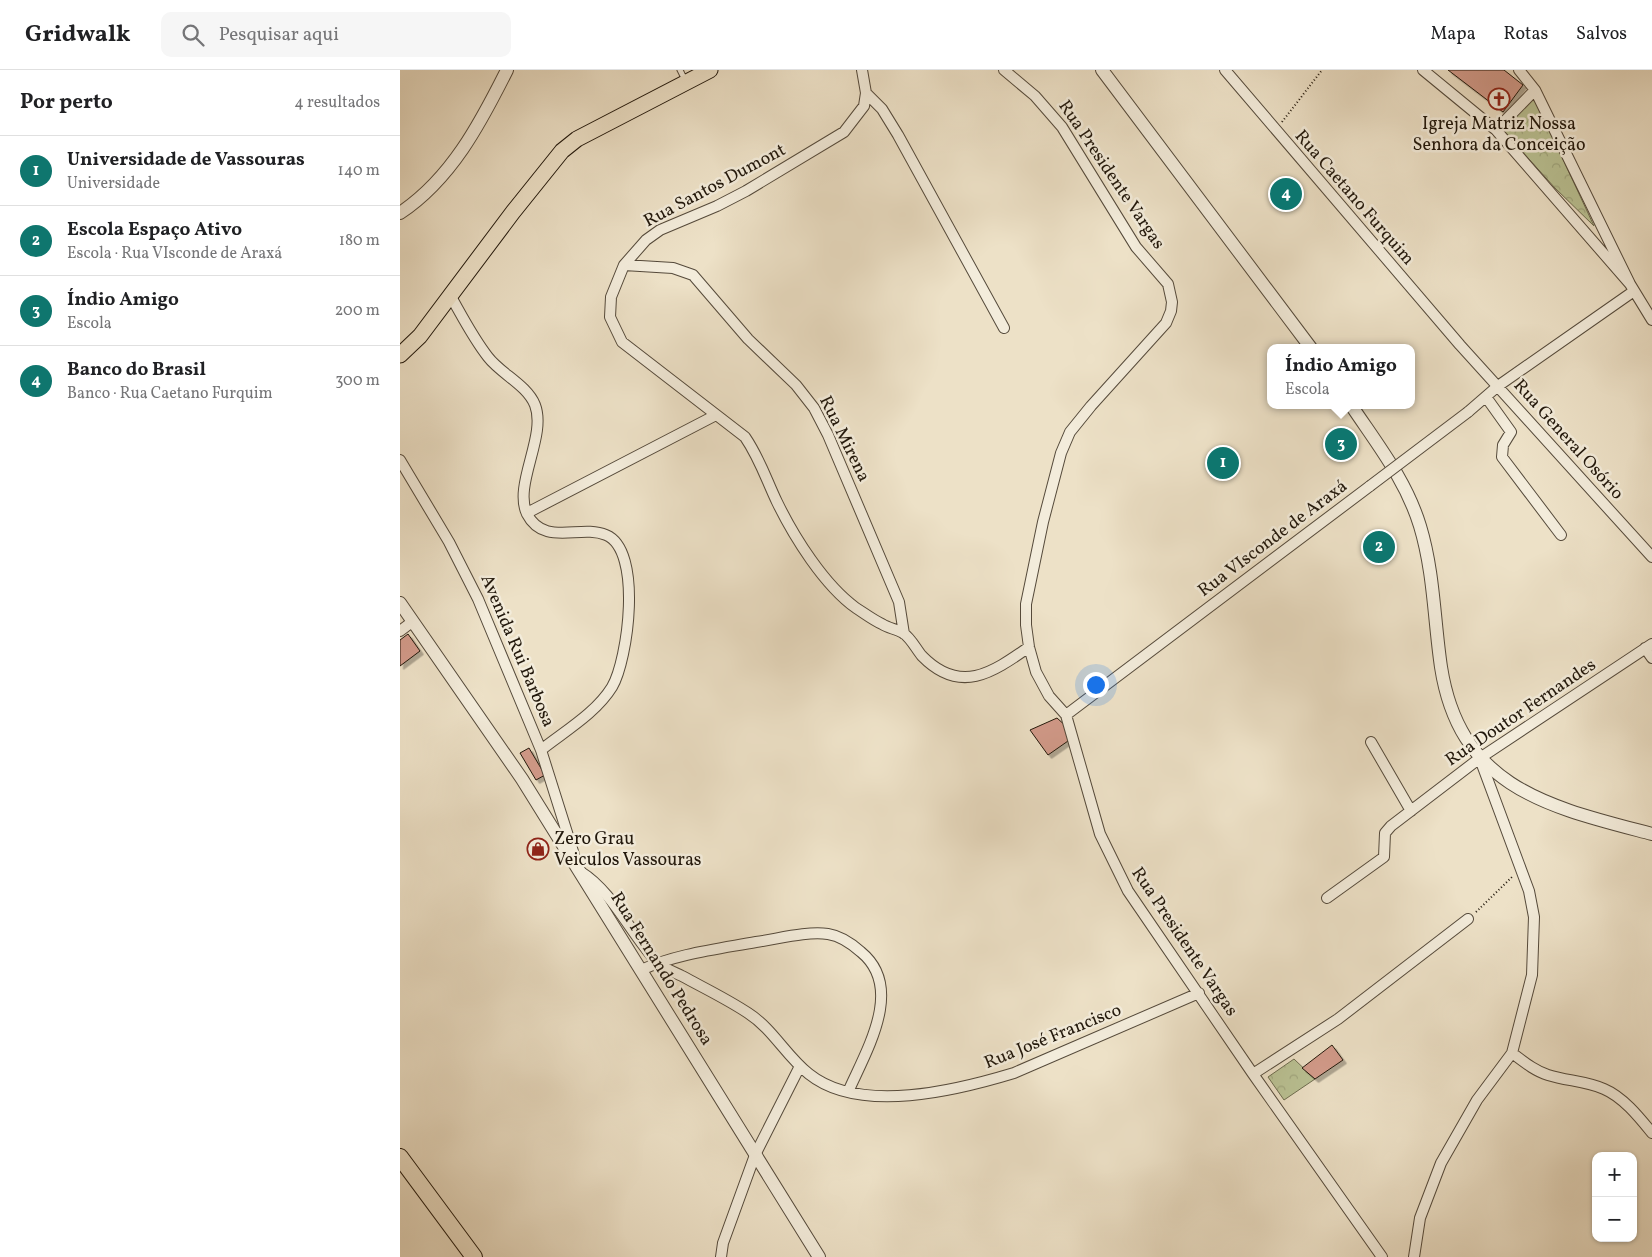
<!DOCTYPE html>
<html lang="pt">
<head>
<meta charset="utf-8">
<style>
	body { margin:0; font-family:Vollkorn,serif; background:#f6f6f6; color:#202124 }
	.controls { position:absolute; right:15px; bottom:15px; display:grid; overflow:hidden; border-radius:10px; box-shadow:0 1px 4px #0004 }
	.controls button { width:45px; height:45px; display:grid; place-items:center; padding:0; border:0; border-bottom:1px solid #e0e0e0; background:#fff; color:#202124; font:25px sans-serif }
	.you { position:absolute; left:695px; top:614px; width:18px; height:18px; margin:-12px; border:4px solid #fff; border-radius:50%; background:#1a73e8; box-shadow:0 0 0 8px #1a73e833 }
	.badge { display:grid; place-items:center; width:32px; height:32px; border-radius:50%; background:#0f766e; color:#fff; font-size:16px; font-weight:700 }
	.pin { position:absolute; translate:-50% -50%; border:2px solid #fff; box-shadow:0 1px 5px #0006 }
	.popup { position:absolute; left:867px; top:274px; width:148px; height:65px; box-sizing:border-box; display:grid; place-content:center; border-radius:10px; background:#fff; filter:drop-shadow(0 1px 4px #0005); font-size:16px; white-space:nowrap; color:#757577 }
	.popup b { font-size:19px; color:#202124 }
	.popup::after { content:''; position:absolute; left:50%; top:100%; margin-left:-10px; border:10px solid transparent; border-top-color:#fff }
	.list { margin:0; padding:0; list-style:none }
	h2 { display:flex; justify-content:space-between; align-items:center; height:65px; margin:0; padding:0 20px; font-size:21px }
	h2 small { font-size:16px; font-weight:400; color:#757577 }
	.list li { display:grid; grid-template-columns:32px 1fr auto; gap:15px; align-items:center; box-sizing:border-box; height:70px; padding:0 20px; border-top:1px solid #e0e0e0 }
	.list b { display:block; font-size:19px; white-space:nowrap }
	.list p { margin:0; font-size:16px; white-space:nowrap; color:#757577 }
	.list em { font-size:16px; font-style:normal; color:#757577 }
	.icon { flex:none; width:28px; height:28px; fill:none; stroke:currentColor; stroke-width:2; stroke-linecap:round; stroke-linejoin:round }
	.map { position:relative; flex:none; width:1252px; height:1187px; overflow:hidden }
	header { display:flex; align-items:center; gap:30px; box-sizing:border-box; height:70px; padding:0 25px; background:#fff; border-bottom:1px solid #e0e0e0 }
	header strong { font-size:24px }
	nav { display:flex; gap:28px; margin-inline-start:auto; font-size:18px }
	.search { width:350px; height:45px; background:#f6f6f6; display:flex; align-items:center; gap:12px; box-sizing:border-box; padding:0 18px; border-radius:10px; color:#757577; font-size:19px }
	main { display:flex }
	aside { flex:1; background:#fff }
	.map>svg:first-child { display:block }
	.park { fill:url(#park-crowns); stroke:#6e6d50 }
	.building { fill:#d39b8b; stroke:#22180c; filter:url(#shadow) }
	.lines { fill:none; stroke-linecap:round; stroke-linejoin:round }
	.service-casing { stroke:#554a3b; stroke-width:7 }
	.minor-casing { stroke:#554a3b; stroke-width:12 }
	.tertiary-casing { stroke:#554a3b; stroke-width:14 }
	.primary-casing { stroke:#22180c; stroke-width:17 }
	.trunk-casing { stroke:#22180c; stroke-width:18 }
	.path { stroke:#22180c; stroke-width:2; stroke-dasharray:1 2.5; stroke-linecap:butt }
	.service { stroke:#f3ecdb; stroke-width:5 }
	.minor { stroke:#f3ecdb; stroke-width:10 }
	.tertiary { stroke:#f3ecdb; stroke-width:12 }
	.primary { stroke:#ede1c7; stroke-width:15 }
	.trunk { stroke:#ede1c7; stroke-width:16 }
	.minor-bridge-casing { stroke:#554a3b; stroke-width:12; stroke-linecap:butt }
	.minor-bridge { stroke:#f3ecdb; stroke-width:10 }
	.labels { text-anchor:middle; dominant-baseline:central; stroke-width:5; stroke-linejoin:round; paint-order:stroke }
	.poi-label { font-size:18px; fill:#22180c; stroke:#f3ecdb }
	.street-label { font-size:18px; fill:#22180c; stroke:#f3ecdb }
</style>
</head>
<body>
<header>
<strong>Gridwalk</strong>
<div class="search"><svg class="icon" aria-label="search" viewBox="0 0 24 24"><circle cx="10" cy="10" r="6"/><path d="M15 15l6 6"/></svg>Pesquisar aqui</div>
<nav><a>Mapa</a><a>Rotas</a><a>Salvos</a></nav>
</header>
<main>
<aside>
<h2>Por perto<small>4 resultados</small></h2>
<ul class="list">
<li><span class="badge">1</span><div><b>Universidade de Vassouras</b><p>Universidade</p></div><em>140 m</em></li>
<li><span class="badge">2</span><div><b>Escola Espaço Ativo</b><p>Escola · Rua VIsconde de Araxá</p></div><em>180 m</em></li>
<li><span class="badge">3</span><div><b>Índio Amigo</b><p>Escola</p></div><em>200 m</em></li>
<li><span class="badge">4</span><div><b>Banco do Brasil</b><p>Banco · Rua Caetano Furquim</p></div><em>300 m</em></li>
</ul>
</aside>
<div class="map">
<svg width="1252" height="1187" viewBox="0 0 1252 1187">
	<defs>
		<pattern id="park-crowns" width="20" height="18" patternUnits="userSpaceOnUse" patternTransform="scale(1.25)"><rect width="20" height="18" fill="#bac294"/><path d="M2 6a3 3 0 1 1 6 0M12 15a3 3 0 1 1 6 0" fill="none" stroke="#a0a67e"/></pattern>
		<filter id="shadow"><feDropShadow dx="3.5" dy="3.5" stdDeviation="0" flood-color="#0004"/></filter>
	</defs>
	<rect width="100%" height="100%" fill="#ede1c7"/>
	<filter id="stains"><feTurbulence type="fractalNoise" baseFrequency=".004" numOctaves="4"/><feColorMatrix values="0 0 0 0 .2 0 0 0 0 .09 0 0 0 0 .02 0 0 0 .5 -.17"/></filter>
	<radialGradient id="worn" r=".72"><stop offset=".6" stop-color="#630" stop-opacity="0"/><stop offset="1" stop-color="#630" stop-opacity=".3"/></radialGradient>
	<!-- park -->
	<path class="park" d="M1134,27L1194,156L1155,118L1102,59Z
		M894,989L915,1009L884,1030L868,1007Z"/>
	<!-- building -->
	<path class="building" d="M1048,0H1104L1123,15L1103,42Z
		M8,564L20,581L0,596V570Z
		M657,648L667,657L668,671L648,685L630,660Z
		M129,678L145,705L136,710L120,683Z
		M932,975L943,990L915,1009L902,998Z"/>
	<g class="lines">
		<!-- service casing -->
		<g class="service-casing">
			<path id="service" d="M280,0L286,12"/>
		</g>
		<!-- minor casing -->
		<g class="minor-casing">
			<path id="minor" d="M462,0L466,23L464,36L444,62L346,121L317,136L260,160L246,170L224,195L211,227L210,247L222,272L345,367C360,389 366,409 377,432C394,467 424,515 456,538C464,543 473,550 482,554C488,558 496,559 503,563C511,568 516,579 522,586C560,625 592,603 629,577
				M604,0L635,26L662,57L736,177L768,214L772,232L771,241L766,253L691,336L670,362L661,383L643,452L626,534V555L629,577L636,602L649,626L666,645L700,764L728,821L853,1004L982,1187
				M825,0L1060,275L1252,487
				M1023,0L1096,60L1230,214
				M1119,0L1135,20L1230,214L1252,250
				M466,23L482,39L498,65L604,258
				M1096,60L1135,20
				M224,195L273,198L293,205L348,269L396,315L414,338L428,365L499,532L504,564
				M50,225C62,246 73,268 88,287C101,304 127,315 135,335C147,366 113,415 127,444C144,477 180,454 206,465C243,480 228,590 212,617C196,643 165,661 141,680
				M1086,327L1111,362L1103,375L1102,387L1161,465
				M1068,342L1098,316L1234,221
				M0,390L49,472L78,529L141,680L176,791
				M127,443L316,345
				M0,561L12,552
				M1245,578L1252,588
				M666,645L970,416
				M971,672L1011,741
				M181,802C212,821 231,864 256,891C262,898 274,902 282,906C304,918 327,929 348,943C373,959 386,986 409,1004C460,1045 558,1020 614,1003L799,923
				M927,828L984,787L985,763L991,756L1080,688L1252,574
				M241,900C276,884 318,879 356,872C378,869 406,861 428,864C441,866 451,873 461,882C505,918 466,981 448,1022
				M1112,983C1124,992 1135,1001 1148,1005C1167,1011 1186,1011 1204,1019C1223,1027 1239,1047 1252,1063
				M853,1004L938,949L1068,849
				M321,1187L323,1173L355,1085L400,996
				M1014,1187L1020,1148L1041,1093L1077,1030L1112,983L1132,905L1134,847L1129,821L1080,689"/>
		</g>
		<!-- tertiary casing -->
		<g class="tertiary-casing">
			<path id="tertiary" d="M702,0L911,278
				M0,143C51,109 80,54 107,0
				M951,335C977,374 1006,410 1020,456C1034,502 1034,550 1041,597C1060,719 1150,737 1252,764
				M0,533L122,709L419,1187"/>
		</g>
		<!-- primary casing -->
		<g class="primary-casing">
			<path id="primary" d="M0,285L20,266L113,142L162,81L177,69L310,0"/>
		</g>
		<!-- trunk casing -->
		<g class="trunk-casing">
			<path id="trunk" d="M0,1087L74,1187"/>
		</g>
		<!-- path -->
		<path class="path" d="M882,52L922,0
			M1076,842L1112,807"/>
		<!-- service -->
		<use href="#service" class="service"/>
		<!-- minor -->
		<use href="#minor" class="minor"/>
		<!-- tertiary -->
		<use href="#tertiary" class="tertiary"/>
		<!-- primary -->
		<use href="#primary" class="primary"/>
		<!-- trunk -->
		<use href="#trunk" class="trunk"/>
		<!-- minor-bridge casing -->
		<g class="minor-bridge-casing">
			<path id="minor-bridge" d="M970,416L1068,342"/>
		</g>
		<!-- minor-bridge -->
		<use href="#minor-bridge" class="minor-bridge"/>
	</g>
	<!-- icons -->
	<defs>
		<g id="church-ring" transform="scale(1.125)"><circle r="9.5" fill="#f3ecdb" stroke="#8f2418" stroke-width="1.5"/><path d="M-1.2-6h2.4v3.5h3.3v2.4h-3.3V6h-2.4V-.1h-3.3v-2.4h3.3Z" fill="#8f2418"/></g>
		<g id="shop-ring" transform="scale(1.125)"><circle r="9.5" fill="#f3ecdb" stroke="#8f2418" stroke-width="1.5"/><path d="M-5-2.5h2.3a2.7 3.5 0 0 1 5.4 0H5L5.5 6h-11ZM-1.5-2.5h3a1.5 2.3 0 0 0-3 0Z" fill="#8f2418"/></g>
	</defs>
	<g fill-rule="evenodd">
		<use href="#church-ring" x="1099" y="29"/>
		<use href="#shop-ring" x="138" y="779"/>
	</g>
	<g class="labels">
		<!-- poi labels -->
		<g class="poi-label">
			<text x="1099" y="54">Igreja Matriz Nossa<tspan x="1099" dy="21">Senhora da Conceição</tspan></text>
			<text x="154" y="769" text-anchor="start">Zero Grau<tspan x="154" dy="21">Veiculos Vassouras</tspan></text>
		</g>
		<!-- street labels -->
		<g class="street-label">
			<text transform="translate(711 105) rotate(56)">Rua Presidente Vargas</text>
			<text transform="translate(315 116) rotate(-28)">Rua Santos Dumont</text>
			<text transform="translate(954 128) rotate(49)">Rua Caetano Furquim</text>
			<text transform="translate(444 369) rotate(64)">Rua Mirena</text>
			<text transform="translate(1168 370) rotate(48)">Rua General Osório</text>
			<text transform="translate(873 469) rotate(-37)">Rua VIsconde de Araxá</text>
			<text transform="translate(117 581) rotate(67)">Avenida Rui Barbosa</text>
			<text transform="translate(1121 643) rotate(-34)">Rua Doutor Fernandes</text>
			<text transform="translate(784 872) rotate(56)">Rua Presidente Vargas</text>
			<text transform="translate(261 899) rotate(58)">Rua Fernando Pedrosa</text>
			<text transform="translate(653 967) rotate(-22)">Rua José Francisco</text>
		</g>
	</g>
	<rect width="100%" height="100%" filter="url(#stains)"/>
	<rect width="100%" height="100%" fill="url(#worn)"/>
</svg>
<div class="controls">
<button>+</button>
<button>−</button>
</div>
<div class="you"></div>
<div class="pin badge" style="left:823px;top:393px">1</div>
<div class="pin badge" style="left:979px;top:477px">2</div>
<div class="pin badge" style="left:941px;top:374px">3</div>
<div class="popup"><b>Índio Amigo</b>Escola</div>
<div class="pin badge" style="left:886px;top:124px">4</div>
</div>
</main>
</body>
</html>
